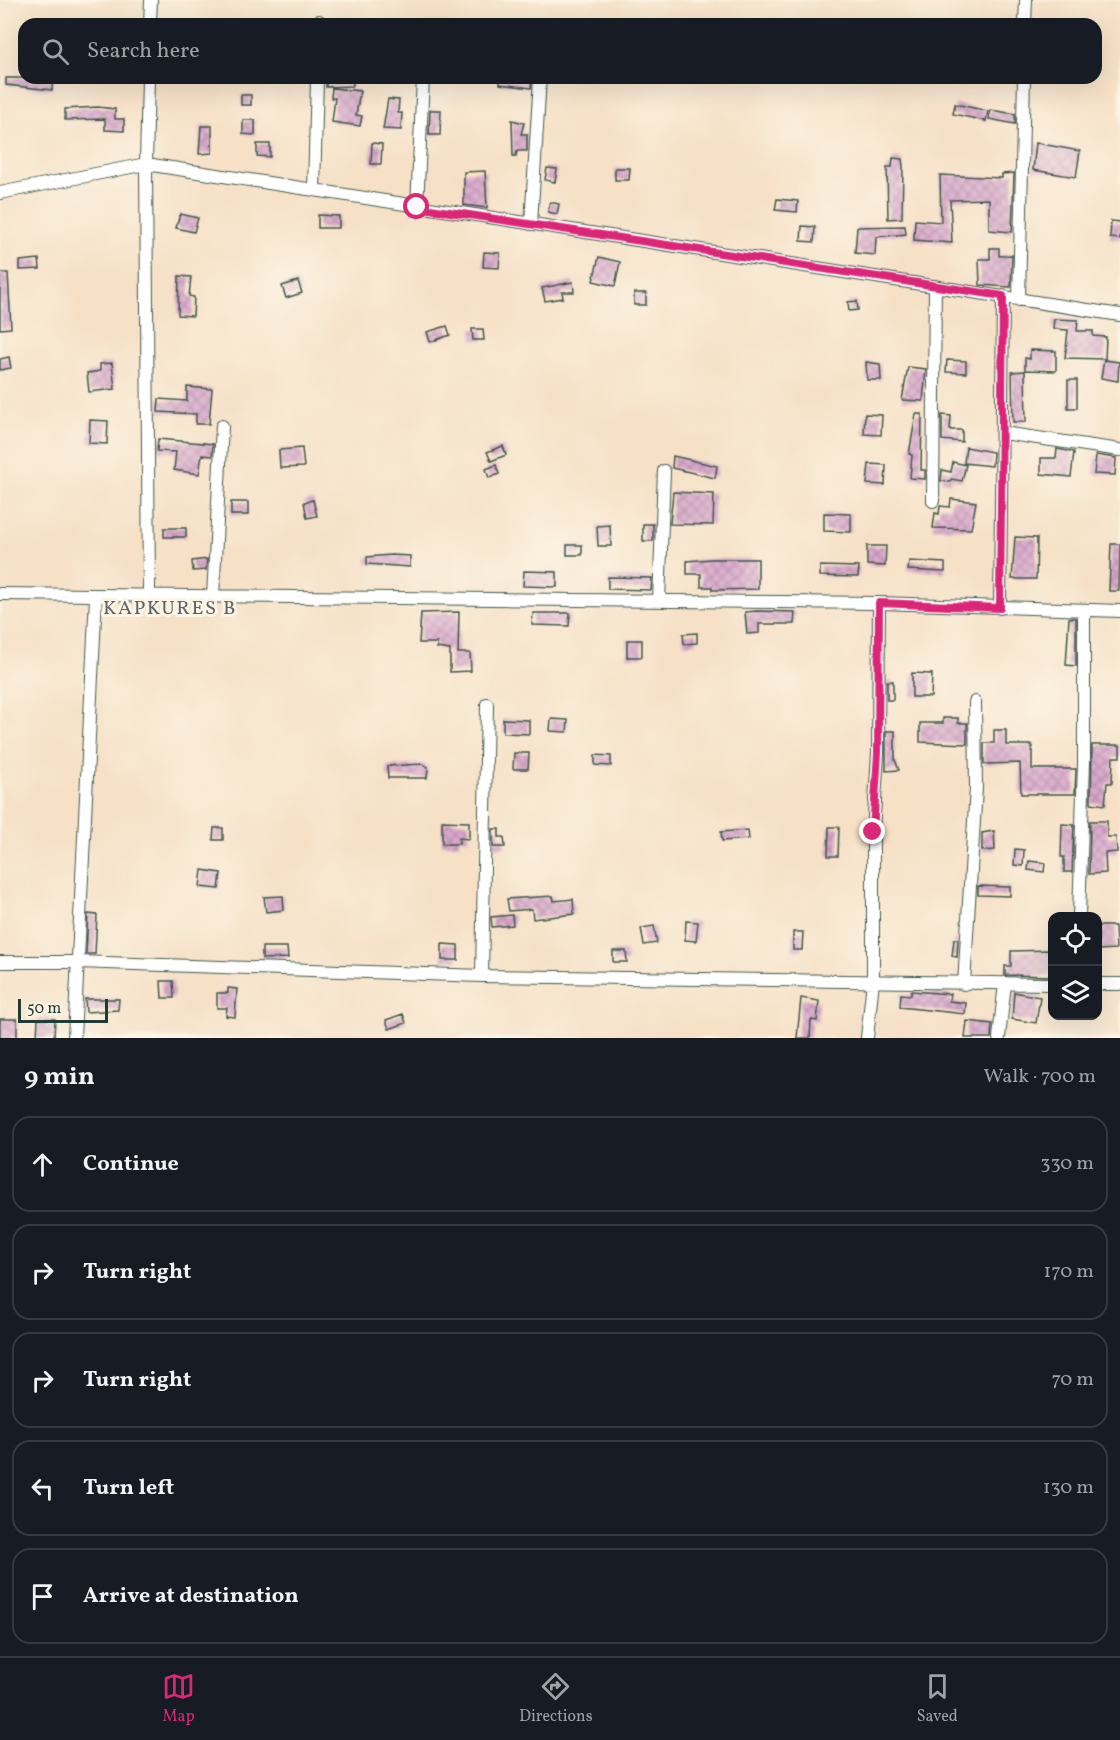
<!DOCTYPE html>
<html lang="en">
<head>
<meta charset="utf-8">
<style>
	body { margin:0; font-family:Vollkorn,serif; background:#242831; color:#f1f3f6 }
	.controls { position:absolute; right:18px; bottom:18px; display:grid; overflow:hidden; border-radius:12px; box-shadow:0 6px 24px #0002 }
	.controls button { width:54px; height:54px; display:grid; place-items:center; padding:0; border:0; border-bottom:2px solid #363941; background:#171b24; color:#f1f3f6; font:30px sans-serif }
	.scale { position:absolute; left:18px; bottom:15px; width:90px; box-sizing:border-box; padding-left:6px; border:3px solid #1f3d34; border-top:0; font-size:16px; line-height:21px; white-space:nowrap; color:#1f3d34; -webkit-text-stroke:4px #fcf5e5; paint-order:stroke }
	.stop { position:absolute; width:18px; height:18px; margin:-14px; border:4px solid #db2777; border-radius:50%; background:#fff }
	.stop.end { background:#db2777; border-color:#fff; box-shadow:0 2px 6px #0008 }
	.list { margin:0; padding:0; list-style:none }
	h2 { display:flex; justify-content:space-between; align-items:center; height:78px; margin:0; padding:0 24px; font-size:26px }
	h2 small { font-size:20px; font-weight:400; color:#9ea1a6 }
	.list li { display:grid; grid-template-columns:39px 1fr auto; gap:18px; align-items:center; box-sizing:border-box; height:96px; margin:0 12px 12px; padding:0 12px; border:2px solid #363941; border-radius:18px }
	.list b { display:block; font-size:22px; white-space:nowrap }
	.list em { font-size:20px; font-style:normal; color:#9ea1a6 }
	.icon { flex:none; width:33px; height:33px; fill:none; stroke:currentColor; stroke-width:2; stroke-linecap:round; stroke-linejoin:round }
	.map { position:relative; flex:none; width:1120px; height:1038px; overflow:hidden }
	.search { position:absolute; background:#171b24; box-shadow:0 6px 24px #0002; left:18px; right:18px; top:18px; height:66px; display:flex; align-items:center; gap:15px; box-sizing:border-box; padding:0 21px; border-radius:18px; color:#9ea1a6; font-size:22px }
	.sheet { height:618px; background:#171b24 }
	nav { display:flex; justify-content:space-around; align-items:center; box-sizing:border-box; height:84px; border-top:2px solid #363941; background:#171b24; font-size:16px; color:#9ea1a6 }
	nav a { display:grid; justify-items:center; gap:3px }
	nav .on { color:#db2777 }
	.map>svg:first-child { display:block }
	.building { fill:url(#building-cross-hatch) }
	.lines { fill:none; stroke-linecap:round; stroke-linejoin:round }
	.street-casing { stroke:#3f564a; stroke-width:14 }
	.street { stroke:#fff; stroke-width:12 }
	.route { stroke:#db2777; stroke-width:8 }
	.labels { text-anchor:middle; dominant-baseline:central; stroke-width:6; stroke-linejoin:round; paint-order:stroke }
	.quarter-label { font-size:20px; letter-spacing:1.5px; fill:#60626a; stroke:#fcf5e5 }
</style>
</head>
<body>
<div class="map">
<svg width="1120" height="1038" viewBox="0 0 1120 1038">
	<defs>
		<pattern id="building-cross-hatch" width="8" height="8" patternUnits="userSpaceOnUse" patternTransform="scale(1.5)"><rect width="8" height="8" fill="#daa8cd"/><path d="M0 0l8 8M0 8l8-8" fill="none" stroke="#b08aa7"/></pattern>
	</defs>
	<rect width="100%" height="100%" fill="#fcf5e5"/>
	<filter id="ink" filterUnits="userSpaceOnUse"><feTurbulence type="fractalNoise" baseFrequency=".0167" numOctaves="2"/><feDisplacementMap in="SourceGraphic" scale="12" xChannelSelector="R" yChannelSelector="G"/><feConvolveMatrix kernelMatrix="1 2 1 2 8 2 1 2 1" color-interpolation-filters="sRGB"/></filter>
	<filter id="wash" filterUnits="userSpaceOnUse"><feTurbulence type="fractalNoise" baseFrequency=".008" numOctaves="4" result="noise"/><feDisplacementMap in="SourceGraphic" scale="24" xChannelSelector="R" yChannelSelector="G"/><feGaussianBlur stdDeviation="1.35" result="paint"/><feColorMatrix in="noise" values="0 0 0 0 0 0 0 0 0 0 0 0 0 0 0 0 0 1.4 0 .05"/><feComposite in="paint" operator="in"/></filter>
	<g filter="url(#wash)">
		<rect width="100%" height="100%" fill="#f6e1c7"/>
		<g id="blocks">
			<!-- building -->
			<path class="building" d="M6,78H53L52,90L6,85Z
				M326,78H353V86L326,87Z
				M500,78H532L531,88L500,84Z
				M332,88L360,91L356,115L362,116L360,126L332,122L335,98H331Z
				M241,95H251V105H241Z
				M388,99L399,100L398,113H402L401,130L383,129Z
				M955,104L988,111L986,121L953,114Z
				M98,107L115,109V119H124V131L105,130V119L65,120V109Z
				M430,110H441L440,135H429Z
				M990,110L1015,114V124L989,119Z
				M243,120H255V135L243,134Z
				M512,120L524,123L521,134H527V151H517L516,156H513Z
				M201,126H212V153L199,154Z
				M372,143L382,144L381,164H371Z
				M1036,143L1080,151L1076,177L1033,170Z
				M257,144H270V157L257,156Z
				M893,158L902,159L903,167L902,218L888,219L887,167H892Z
				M547,168L557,169L555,182L545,180Z
				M615,168H630L629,180H615Z
				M485,171L487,208L464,205V172Z
				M1014,173L1012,232L989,230V199L950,200L952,243L914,240L915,220L941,222L940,175L1002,178V174Z
				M777,199L798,201L797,212L775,210Z
				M550,202L559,204L557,214L548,212Z
				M180,214L198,218L194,232L176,228Z
				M318,215L339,216V228H318Z
				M1111,221L1120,222V239L1110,238Z
				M802,226L815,227L814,242L801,241Z
				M905,226L906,234L876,237L875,255L855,253L857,227Z
				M990,248H999V256L1012,255L1011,287L980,285L979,259H990Z
				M484,252L500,253L499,268L483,267Z
				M599,257L620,262L615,286L593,281Z
				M39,259L40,269L20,270V261Z
				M0,273H8L11,328L0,329Z
				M179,276L191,277L189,296L194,297L193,316L178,315Z
				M298,281L302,293L286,298L282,286Z
				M573,282L574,292H562L563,298L545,301L542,288Z
				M634,293H646V305H634Z
				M857,301L858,310L849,311L848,302Z
				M1054,319L1078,320L1077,331H1093V336L1106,337L1105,359L1065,358L1068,330L1053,329Z
				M447,326L450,335L430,342L427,332Z
				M472,329H483L484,340H473Z
				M1030,350L1056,351V371L1025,370V358L1030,359Z
				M9,357L11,368L0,370V359Z
				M947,360L966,361V373L946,372Z
				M1104,360L1119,362L1118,381L1101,378Z
				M866,362L880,364L881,380H867Z
				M112,363L115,389L89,392L87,373L100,371V364Z
				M908,367L926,369L923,401L902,400Z
				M1025,371L1026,422H1013L1012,372Z
				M1068,380H1077V408H1068Z
				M187,387L212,389L209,424H196V414L158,412L159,399L187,401Z
				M865,414L882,415L881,435L864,434Z
				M916,414H922L921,470H925V479L910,478L912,455L909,454Z
				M942,415L951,416L950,430H962V442L942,440Z
				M90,420L108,421L107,444L89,443Z
				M158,439L213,444L212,456L202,455L199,474L174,470L176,452L157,451Z
				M503,446L506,455L491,461L487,452Z
				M966,447L993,452L992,466L964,463Z
				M302,448L304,467L280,468L279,450Z
				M1057,449L1074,452L1071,477L1041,474V458H1056Z
				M1096,455L1116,458L1115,475L1094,474Z
				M673,456L717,466L715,478L672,468Z
				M953,462L966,465L962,481L951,479L950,482L941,481L942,470L951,472Z
				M869,464L886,465L885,485L867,484Z
				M496,465L499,474L489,478L486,469Z
				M673,492L714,494L713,525L670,524Z
				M951,499L976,502L971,529L933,528L935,513L939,514L940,506L950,507Z
				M313,500L317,516L307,518L304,502Z
				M231,502H248V515H231Z
				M824,513L851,514V532L824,531Z
				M643,524H653V541H643Z
				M610,525L611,546H598L597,526Z
				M164,528H186V537H164Z
				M1015,537L1037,538L1036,579H1012Z
				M1111,544H1120L1119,591H1109Z
				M567,545H582V555H567Z
				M867,546H886L885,566L867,565Z
				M391,555L410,556V567L367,564V557Z
				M207,559L206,570L193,571L192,561Z
				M711,559H758V589L712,590V587H701V574H687V561Z
				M909,561L945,563V572L908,570Z
				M820,566L859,567L858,577L820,576Z
				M524,571L557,572V587L523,586Z
				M608,577L652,578L651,590L608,589Z
				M757,611L795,612L794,624H759V633L747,634L745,612Z
				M459,612L458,653H470L471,671L450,672V650L437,648V643H419L421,613Z
				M533,613H570L569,626L532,625Z
				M1069,618H1076V666L1066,665Z
				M697,633V643L684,644L683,634Z
				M627,640H642V657H627Z
				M912,673L932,674L931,697H912Z
				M887,681H893V700H887Z
				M943,718H958V723H967V744L920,742V723H943Z
				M503,719L529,720V734L503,733Z
				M551,719L568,720L567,732L550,731Z
				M994,730H1006V745H1032V769H1076L1075,794H1021L1020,763L984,764V743H994Z
				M886,731H895V760L899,770L886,771Z
				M1092,745H1120V757H1113L1112,783H1107L1105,805L1091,803Z
				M514,753H529L528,769H513Z
				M595,755L611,756V766L595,765Z
				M423,764L428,767L427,778H388L387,766Z
				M442,821L469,822V839L459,838V844H442Z
				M1090,821H1107V837H1116L1117,852L1105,853L1106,873L1089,874Z
				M1062,824L1074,825L1072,872H1064V857H1061Z
				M829,827H839L838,856H828Z
				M214,828H223V840H213Z
				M493,829H499V837H504L505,847H493Z
				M748,830L749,839L722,841L721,832Z
				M994,831L995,850L982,851V833Z
				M1015,849L1024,850L1023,866L1014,865Z
				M1029,861L1045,863L1044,872L1028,870Z
				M202,870L221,873L219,889L200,887Z
				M978,886L1010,887V896L978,895Z
				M283,896L284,910L266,912L264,897Z
				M553,896L554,901L573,899L574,914L533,919L532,909L509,911L507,899Z
				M88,914L97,915L95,954H86Z
				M512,915L513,925L492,927L491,917Z
				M686,921L698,922L696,941L685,940Z
				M654,926L657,943L644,945L641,928Z
				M1098,926H1115L1116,949L1098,950Z
				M793,932H803L802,950H793Z
				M954,939H958L957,957L952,956Z
				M442,944L458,945V960H442Z
				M262,947H287L288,958L262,959Z
				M1053,950V976L1005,975V966H1011V951Z
				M613,951H626L627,962H613Z
				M161,981H173L174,998H162Z
				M228,988L237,989L235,1017L226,1016L227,1008H217V993H228Z
				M911,991L950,994L949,1001L966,1003L965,1014L900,1007L901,994L911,995Z
				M1014,992L1040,997L1036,1023L1012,1019Z
				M801,998L819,1001L817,1021L811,1020L810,1038H797Z
				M85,999H119L118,1010L86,1012Z
				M403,1014L406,1023L389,1029L386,1020Z
				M0,1019H17V1038H0Z
				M38,1019H55L54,1038H37Z
				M967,1021L992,1024L991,1038H965Z"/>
		</g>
	</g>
	<g filter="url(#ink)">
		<use href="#blocks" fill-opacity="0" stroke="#3f564a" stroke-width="1.5"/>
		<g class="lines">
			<!-- street casing -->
			<g class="street-casing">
				<path id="street" d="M150,24L151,0
					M319,24V21
					M1025,24L1026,0
					M148,78L146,164L149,594
					M314,190L317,78
					M0,193L146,164L1120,315
					M417,207L423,78
					M531,224L540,78
					M1019,300L1024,78
					M1003,433L1120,450
					M933,501L935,286
					M0,594L879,603L1120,611
					M213,597L222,426
					M659,601L664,471
					M1000,608L1003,296
					M1079,916L1084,763V610
					M0,962H78L482,976L1052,984
					M482,976L487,704
					M964,984L976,788L975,702
					M1098,984H1120
					M74,1038L96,596
					M867,1038L873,981V832L878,753L879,603
					M999,1038L1005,983"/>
			</g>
			<!-- street -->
			<use href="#street" class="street"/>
		</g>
	</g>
	<g class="lines" filter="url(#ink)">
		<!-- route -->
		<path class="route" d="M417,207L1003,296L1000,608L879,603L878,753L873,832"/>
	</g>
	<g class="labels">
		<!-- quarter labels -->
		<g class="quarter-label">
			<text x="170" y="609">KAPKURES B</text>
		</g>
	</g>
</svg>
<div class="controls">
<button><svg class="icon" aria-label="locate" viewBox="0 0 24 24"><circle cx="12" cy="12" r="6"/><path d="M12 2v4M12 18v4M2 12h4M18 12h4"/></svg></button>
<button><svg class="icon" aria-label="layers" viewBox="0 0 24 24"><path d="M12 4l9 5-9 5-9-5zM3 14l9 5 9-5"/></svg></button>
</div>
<div class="scale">50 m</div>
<div class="stop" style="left:417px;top:207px"></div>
<div class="stop end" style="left:873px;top:832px"></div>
<div class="search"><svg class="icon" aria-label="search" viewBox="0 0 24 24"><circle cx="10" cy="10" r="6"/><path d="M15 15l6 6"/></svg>Search here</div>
</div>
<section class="sheet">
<h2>9 min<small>Walk · 700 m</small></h2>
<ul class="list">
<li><svg class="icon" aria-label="ahead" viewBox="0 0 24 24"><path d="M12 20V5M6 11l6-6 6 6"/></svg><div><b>Continue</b></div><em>330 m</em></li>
<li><svg class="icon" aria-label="right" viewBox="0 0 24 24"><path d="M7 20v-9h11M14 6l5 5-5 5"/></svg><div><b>Turn right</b></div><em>170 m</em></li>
<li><svg class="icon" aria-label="right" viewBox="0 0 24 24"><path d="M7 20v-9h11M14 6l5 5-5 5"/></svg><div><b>Turn right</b></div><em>70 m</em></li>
<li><svg class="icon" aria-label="left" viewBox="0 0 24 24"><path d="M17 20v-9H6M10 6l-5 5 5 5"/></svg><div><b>Turn left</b></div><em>130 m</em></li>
<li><svg class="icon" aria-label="arrive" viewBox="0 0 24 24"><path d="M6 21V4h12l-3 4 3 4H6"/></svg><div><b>Arrive at destination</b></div></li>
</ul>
</section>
<nav>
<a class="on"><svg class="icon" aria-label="map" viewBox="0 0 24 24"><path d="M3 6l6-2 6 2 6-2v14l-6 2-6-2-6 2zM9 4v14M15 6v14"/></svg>Map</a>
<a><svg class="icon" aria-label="directions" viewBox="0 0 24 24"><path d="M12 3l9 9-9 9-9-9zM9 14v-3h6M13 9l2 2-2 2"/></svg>Directions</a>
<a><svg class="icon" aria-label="saved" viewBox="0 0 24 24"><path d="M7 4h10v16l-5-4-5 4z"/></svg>Saved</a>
</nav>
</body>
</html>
